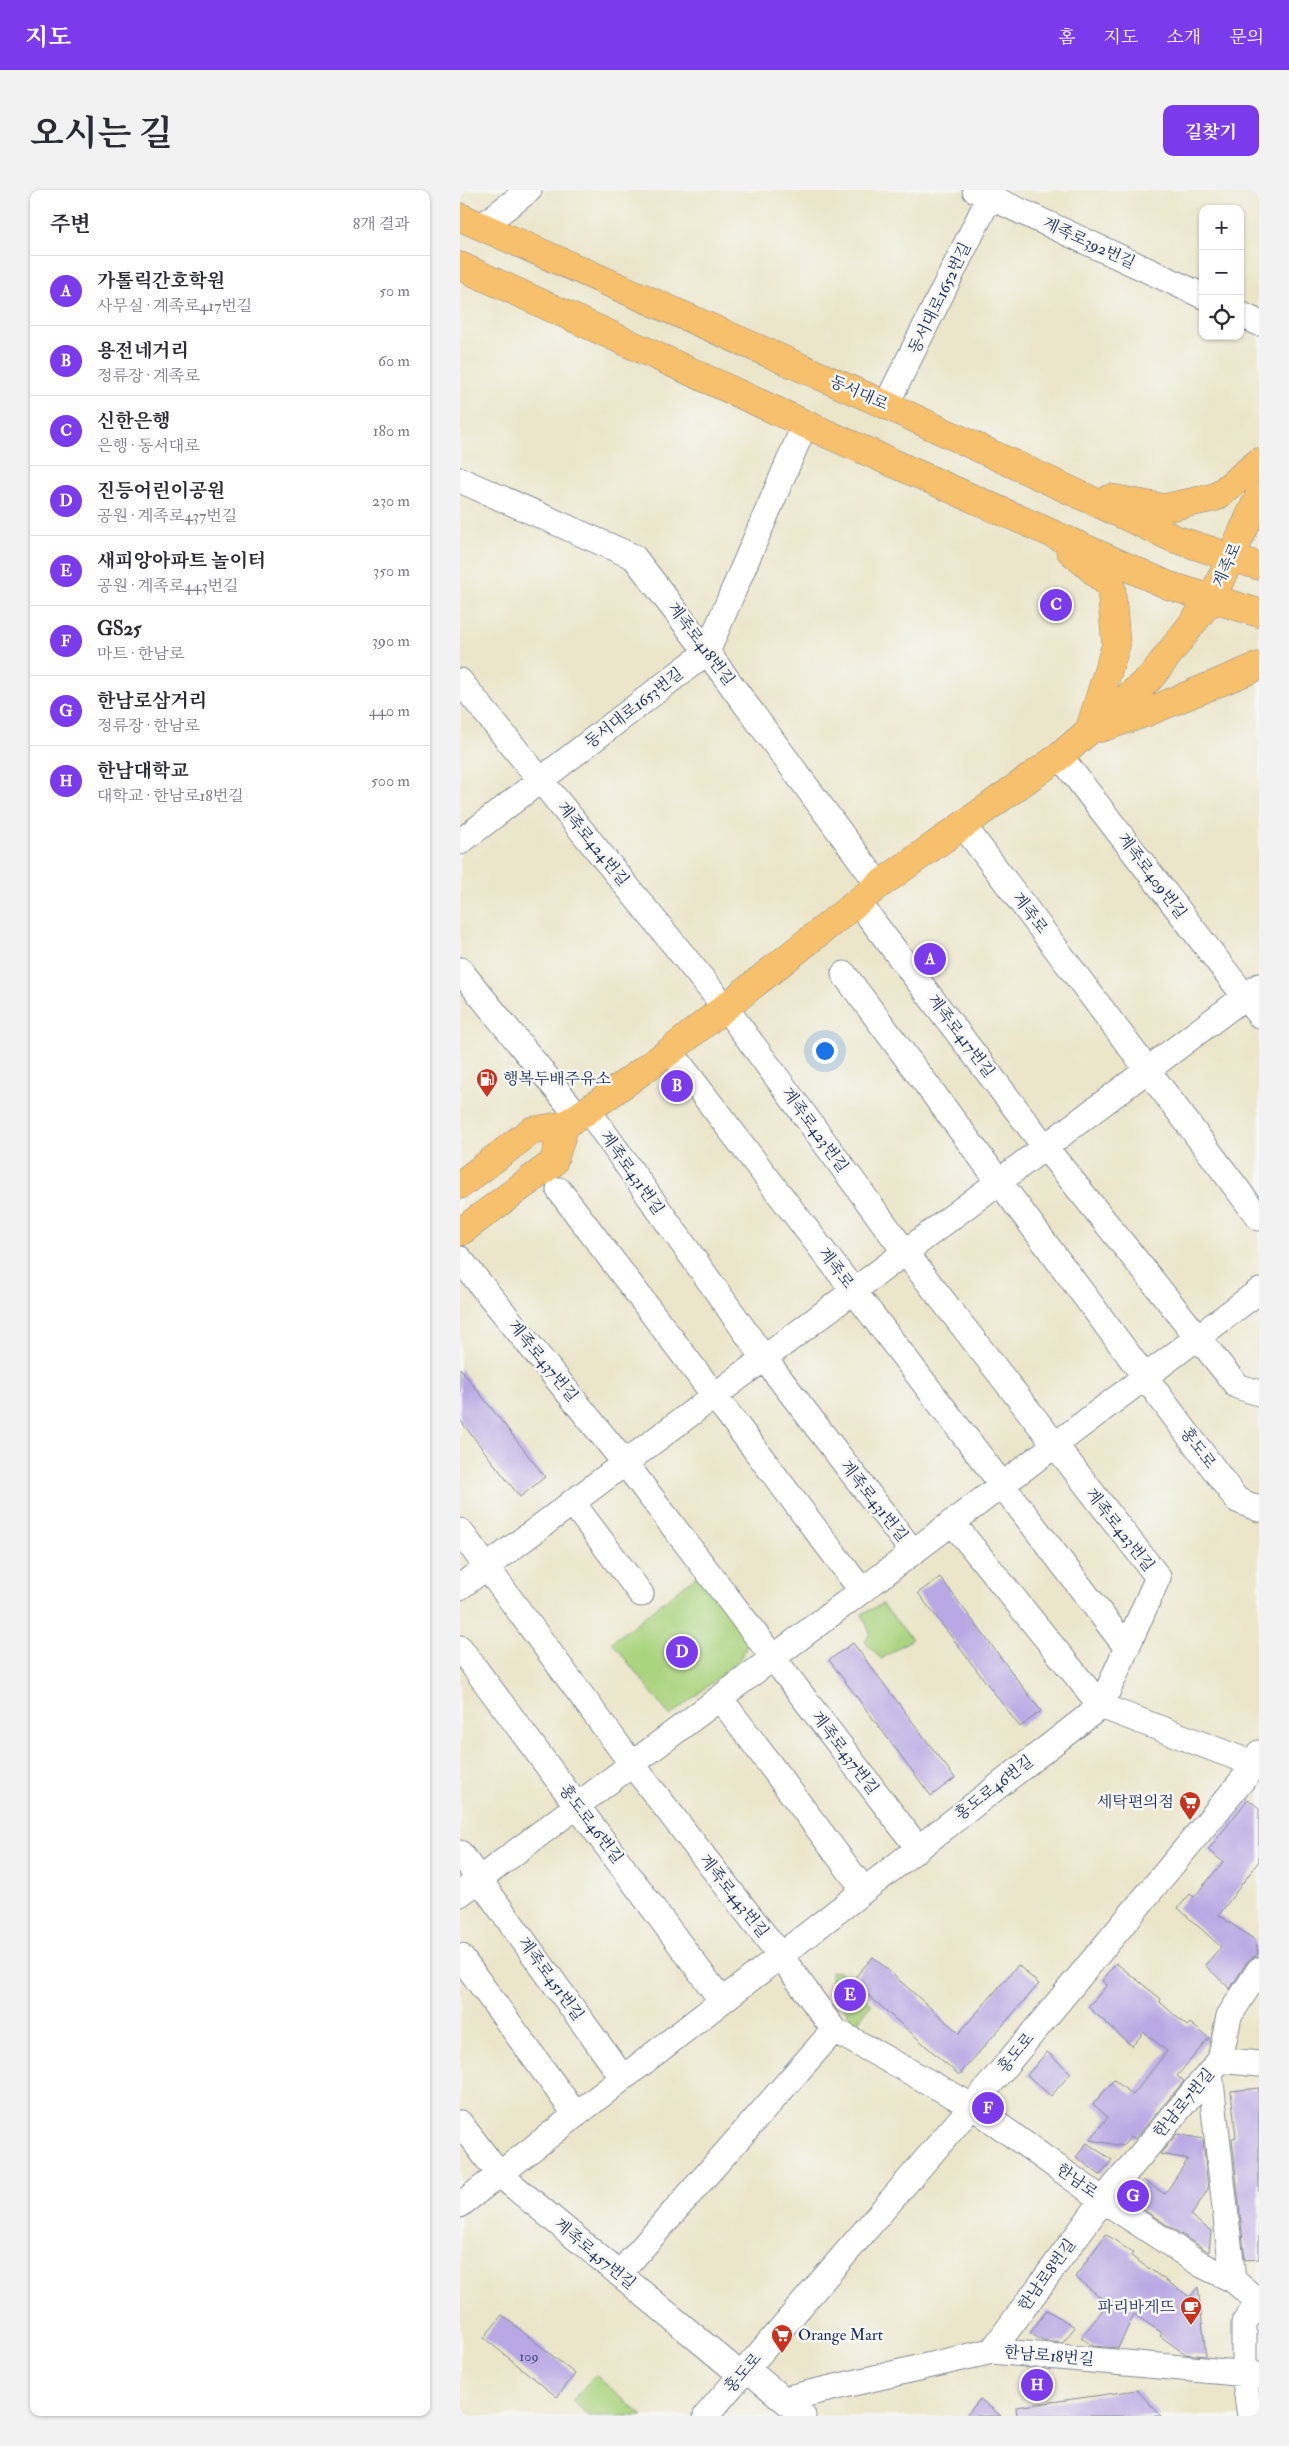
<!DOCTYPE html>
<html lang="ko">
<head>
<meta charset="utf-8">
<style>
	body { margin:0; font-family:"IM FELL Double Pica","Noto Serif KR",serif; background:#f2f2f3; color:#2b2b33 }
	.controls { position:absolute; right:15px; top:15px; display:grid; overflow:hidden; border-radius:10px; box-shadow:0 1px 4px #0004 }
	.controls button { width:45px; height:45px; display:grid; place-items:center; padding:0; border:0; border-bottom:1px solid #e1e1e2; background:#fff; color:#2b2b33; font:25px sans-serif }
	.you { position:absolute; left:364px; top:860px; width:18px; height:18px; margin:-12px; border:4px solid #fff; border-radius:50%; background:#1a73e8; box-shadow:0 0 0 8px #1a73e833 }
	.badge { display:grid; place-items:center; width:32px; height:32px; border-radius:50%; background:#7c3aed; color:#fff; font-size:16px; font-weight:700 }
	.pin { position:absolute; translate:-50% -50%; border:2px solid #fff; box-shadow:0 1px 5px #0006 }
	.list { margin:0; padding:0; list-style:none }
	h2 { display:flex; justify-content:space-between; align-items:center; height:65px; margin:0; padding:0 20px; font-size:21px }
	h2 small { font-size:16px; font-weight:400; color:#7c7c81 }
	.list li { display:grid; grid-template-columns:32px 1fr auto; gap:15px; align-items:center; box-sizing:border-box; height:70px; padding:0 20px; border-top:1px solid #e1e1e2 }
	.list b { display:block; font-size:19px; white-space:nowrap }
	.list p { margin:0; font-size:16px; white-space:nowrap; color:#7c7c81 }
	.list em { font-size:16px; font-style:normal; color:#7c7c81 }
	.icon { flex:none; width:28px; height:28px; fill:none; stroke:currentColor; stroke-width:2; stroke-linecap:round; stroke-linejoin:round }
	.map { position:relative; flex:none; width:799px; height:2226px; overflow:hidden; border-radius:10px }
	header { display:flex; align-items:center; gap:30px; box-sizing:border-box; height:70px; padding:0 25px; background:#7c3aed; color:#fff }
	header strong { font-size:24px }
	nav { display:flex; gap:28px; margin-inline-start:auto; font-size:18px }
	.intro { display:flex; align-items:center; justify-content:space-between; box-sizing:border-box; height:120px; padding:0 30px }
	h1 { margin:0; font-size:35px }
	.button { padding:12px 22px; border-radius:10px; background:#7c3aed; color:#fff; font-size:18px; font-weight:700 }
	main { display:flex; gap:30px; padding:0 30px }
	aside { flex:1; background:#fff; border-radius:10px; box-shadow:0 1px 4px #0004 }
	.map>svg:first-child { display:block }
	.park { fill:#abd47f; stroke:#63826e }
	.building { fill:#b9a8e4 }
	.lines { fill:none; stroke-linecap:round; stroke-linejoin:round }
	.minor-casing { stroke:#838a94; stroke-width:27 }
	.major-casing { stroke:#838a94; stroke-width:29 }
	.minor { stroke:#fff; stroke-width:25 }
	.major { stroke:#f7c06c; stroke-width:28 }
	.labels { text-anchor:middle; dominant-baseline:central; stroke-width:5; stroke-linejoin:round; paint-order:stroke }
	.number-label { font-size:14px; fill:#424d80 }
	.street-label { font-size:16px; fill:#1b2f5e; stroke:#f6f6f2 }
	.poi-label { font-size:16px; fill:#1b2f5e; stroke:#f6f6f2; text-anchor:start }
</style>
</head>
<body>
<header>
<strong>지도</strong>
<nav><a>홈</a><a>지도</a><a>소개</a><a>문의</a></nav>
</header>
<div class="intro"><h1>오시는 길</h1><a class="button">길찾기</a></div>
<main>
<aside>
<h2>주변<small>8개 결과</small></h2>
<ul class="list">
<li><span class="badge">A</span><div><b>가톨릭간호학원</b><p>사무실 · 계족로417번길</p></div><em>50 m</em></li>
<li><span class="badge">B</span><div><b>용전네거리</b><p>정류장 · 계족로</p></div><em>60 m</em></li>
<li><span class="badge">C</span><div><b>신한은행</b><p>은행 · 동서대로</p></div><em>180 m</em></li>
<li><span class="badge">D</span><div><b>진등어린이공원</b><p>공원 · 계족로437번길</p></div><em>230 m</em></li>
<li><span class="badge">E</span><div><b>새피앙아파트 놀이터</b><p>공원 · 계족로443번길</p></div><em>350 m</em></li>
<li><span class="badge">F</span><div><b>GS25</b><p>마트 · 한남로</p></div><em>390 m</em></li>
<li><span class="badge">G</span><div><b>한남로삼거리</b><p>정류장 · 한남로</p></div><em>440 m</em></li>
<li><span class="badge">H</span><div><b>한남대학교</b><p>대학교 · 한남로18번길</p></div><em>500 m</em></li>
</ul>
</aside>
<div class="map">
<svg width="799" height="2226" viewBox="0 0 799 2226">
	<rect width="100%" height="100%" fill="#f6f6f2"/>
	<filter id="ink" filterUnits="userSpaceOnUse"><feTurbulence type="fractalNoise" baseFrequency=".02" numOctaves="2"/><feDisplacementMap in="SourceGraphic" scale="10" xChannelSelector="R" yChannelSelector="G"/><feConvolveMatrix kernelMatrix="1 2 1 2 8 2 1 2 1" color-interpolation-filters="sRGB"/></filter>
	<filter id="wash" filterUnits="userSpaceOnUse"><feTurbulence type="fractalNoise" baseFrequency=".0096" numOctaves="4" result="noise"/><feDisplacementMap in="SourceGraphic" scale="20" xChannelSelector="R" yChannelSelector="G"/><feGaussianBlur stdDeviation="1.12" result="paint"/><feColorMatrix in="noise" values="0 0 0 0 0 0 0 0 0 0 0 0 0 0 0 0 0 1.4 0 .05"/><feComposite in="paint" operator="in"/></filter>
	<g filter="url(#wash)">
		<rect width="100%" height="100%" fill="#ebe6ca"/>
		<!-- park -->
		<path class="park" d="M239,1384L290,1449L279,1471L210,1526L152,1452Z
			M422,1414L452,1449L421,1469L405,1452L410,1443L402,1424Z
			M378,1781L412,1814L395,1835L372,1797L371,1782Z
			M135,2185L183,2226H129L112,2211Z"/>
		<g id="blocks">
			<!-- building -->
			<path class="building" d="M0,1178L85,1287L60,1307L0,1230Z
				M480,1387L581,1521L560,1537L458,1403Z
				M393,1453L495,1588L471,1606L369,1470Z
				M788,1609L799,1618V1671L759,1725L795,1750L798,1764L787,1772L770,1799L745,1775L761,1757L718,1718L730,1704L734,1707L763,1672L748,1660Z
				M413,1767L499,1843L558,1775L579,1794L499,1885L392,1791Z
				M656,1773L701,1809L700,1812L727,1836L730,1833L749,1848L717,1886L724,1891L675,1949L671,1946L663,1956L630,1950L648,1927L633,1914L654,1890L673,1905L707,1861L684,1842L672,1856L628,1817L647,1795L642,1791Z
				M587,1862L611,1883L591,1906L567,1885Z
				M799,1898V2069L785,2070L772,1948L776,1947L771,1901Z
				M717,1944L743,1949L748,1999L731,2026L751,2041L749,2062L670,2011L683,1990L705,2004L728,1969L700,1964Z
				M627,1953L652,1970L640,1985L616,1967Z
				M646,2044L673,2063L671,2066L730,2107L738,2097L746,2166L725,2164L700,2146L702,2143L674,2124L658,2158L633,2156L621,2148L648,2113L615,2087Z
				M587,2120L615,2137L603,2153L583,2151L570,2143Z
				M42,2125L115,2184L97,2207L24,2148Z
				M677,2200L701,2226H557L556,2217Z
				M520,2209L541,2226H506Z"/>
		</g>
	</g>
	<g filter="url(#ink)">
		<use href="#blocks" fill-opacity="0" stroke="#838a94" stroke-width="1"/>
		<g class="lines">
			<!-- minor casing -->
			<g class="minor-casing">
				<path id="minor" d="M515,0L743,106
					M22,36L69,0
					M780,124L799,133
					M426,215L533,0
					M0,290L174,367L247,462L419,695
					M0,491L265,817L445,1062L698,1387L641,1516L0,2015
					M600,566L799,825
					M503,635L799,1028
					M0,652L247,462L345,234
					M398,712L585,957L777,1196L799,1203
					M0,780L118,926
					M384,784L777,1310L799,1319
					M210,861L667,1458
					M128,920L304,1168L453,1362
					M99,1000L402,1401
					M0,1069L165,1273L458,1658
					M112,1312L181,1404
					M492,1332L641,1516L799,1576
					M0,1341L172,1574L320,1765L374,1840L512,1916L643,2010L742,2075L773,2090L799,2112
					M0,1397L799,796
					M0,1458L262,1811
					M260,1508L404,1700
					M0,1663L163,1888
					M0,1704L799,1101
					M0,1766L116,1925
					M760,1870L799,1874
					M750,1883L773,2090
					M0,1933L39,1984L281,2185
					M159,2084L374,1840
					M532,2161L643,2010L760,1870L769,1826L799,1780
					M287,2179L343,2226
					M324,2209L532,2161L799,2185
					M246,2226L512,1916L795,1575L799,1563
					M790,2226L784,2185V2133L799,2112"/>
			</g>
			<!-- major casing -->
			<g class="major-casing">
				<path id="major" d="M0,27L426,215L715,349L799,376
					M0,76L345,234L710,396L799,423
					M650,308L704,318L756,307L799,272
					M610,360L651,396L656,455L629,541
					M641,538L685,523L799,476
					M0,995L71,941L105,935L128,920L210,861L419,695L600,566L691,487L752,408L799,306
					M0,1042L93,973L105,935"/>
			</g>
			<!-- minor -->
			<use href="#minor" class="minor"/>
			<!-- major -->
			<use href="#major" class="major"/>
		</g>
	</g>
	<!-- icons -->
	<defs>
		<g id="fuel-pin" transform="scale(1.125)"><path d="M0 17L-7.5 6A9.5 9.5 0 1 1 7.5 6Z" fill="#c8321e" stroke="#f6f6f2"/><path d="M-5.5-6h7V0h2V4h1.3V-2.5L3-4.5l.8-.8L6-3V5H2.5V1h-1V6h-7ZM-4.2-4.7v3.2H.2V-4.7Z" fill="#fff"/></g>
		<g id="supermarket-pin" transform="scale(1.125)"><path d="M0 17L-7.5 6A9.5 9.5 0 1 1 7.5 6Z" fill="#c8321e" stroke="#f6f6f2"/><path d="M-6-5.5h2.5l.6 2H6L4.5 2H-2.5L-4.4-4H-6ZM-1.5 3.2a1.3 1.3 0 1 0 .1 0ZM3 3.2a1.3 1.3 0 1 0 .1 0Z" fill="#fff"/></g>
		<g id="cafe-pin" transform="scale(1.125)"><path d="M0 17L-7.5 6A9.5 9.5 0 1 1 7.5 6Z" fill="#c8321e" stroke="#f6f6f2"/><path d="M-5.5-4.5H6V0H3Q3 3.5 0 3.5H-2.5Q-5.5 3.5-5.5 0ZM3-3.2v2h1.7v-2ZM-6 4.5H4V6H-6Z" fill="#fff"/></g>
	</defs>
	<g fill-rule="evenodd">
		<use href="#fuel-pin" x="27" y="889"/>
		<use href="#supermarket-pin" x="730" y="1612"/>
		<use href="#cafe-pin" x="731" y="2117"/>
		<use href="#supermarket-pin" x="322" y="2145"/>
	</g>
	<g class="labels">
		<!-- number labels -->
		<g class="number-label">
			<text x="69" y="2166">109</text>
		</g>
		<!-- street labels -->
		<g class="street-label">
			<text transform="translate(629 53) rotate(25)">계족로392번길</text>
			<text transform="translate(480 108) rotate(-64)">동서대로1652번길</text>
			<text transform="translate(399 203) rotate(24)">동서대로</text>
			<text transform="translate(767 375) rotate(-66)">계족로</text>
			<text transform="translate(241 454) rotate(53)">계족로418번길</text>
			<text transform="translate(174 518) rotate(-38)">동서대로1653번길</text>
			<text transform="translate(133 654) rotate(51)">계족로424번길</text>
			<text transform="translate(692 686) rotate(53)">계족로409번길</text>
			<text transform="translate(570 723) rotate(53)">계족로</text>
			<text transform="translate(501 846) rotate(53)">계족로417번길</text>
			<text transform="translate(355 940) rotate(54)">계족로423번길</text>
			<text transform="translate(172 983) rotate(55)">계족로431번길</text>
			<text transform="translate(376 1078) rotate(53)">계족로</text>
			<text transform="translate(83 1171) rotate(51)">계족로437번길</text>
			<text transform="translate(738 1258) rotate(53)">홍도로</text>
			<text transform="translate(414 1311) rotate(52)">계족로431번길</text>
			<text transform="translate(660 1340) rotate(52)">계족로423번길</text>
			<text transform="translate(385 1563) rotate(53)">계족로437번길</text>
			<text transform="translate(534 1598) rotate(-38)">홍도로46번길</text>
			<text transform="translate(131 1634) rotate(53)">홍도로46번길</text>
			<text transform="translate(274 1706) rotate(52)">계족로443번길</text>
			<text transform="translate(91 1789) rotate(54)">계족로451번길</text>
			<text transform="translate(556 1863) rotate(-50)">홍도로</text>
			<text transform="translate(724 1913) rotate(-50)">한남로7번길</text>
			<text transform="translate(617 1991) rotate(36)">한남로</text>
			<text transform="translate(135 2064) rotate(40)">계족로457번길</text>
			<text transform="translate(587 2085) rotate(-54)">한남로8번길</text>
			<text transform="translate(589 2166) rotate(5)">한남로18번길</text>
			<text transform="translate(283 2183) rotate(-49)">홍도로</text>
		</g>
		<!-- poi labels -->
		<g class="poi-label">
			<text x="43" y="889">행복두배주유소</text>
			<text x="714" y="1612" text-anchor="end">세탁편의점</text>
			<text x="715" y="2117" text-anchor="end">파리바게뜨</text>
			<text x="338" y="2145">Orange Mart</text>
		</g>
	</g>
</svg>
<div class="controls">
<button>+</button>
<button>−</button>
<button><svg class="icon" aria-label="locate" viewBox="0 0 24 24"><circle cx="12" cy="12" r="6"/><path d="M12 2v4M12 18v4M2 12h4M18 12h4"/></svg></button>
</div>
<div class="you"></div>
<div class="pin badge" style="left:470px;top:769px">A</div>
<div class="pin badge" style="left:217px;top:896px">B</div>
<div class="pin badge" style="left:596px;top:415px">C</div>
<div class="pin badge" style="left:222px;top:1462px">D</div>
<div class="pin badge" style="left:390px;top:1805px">E</div>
<div class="pin badge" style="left:528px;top:1918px">F</div>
<div class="pin badge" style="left:673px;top:2006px">G</div>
<div class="pin badge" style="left:577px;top:2195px">H</div>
</div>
</main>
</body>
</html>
